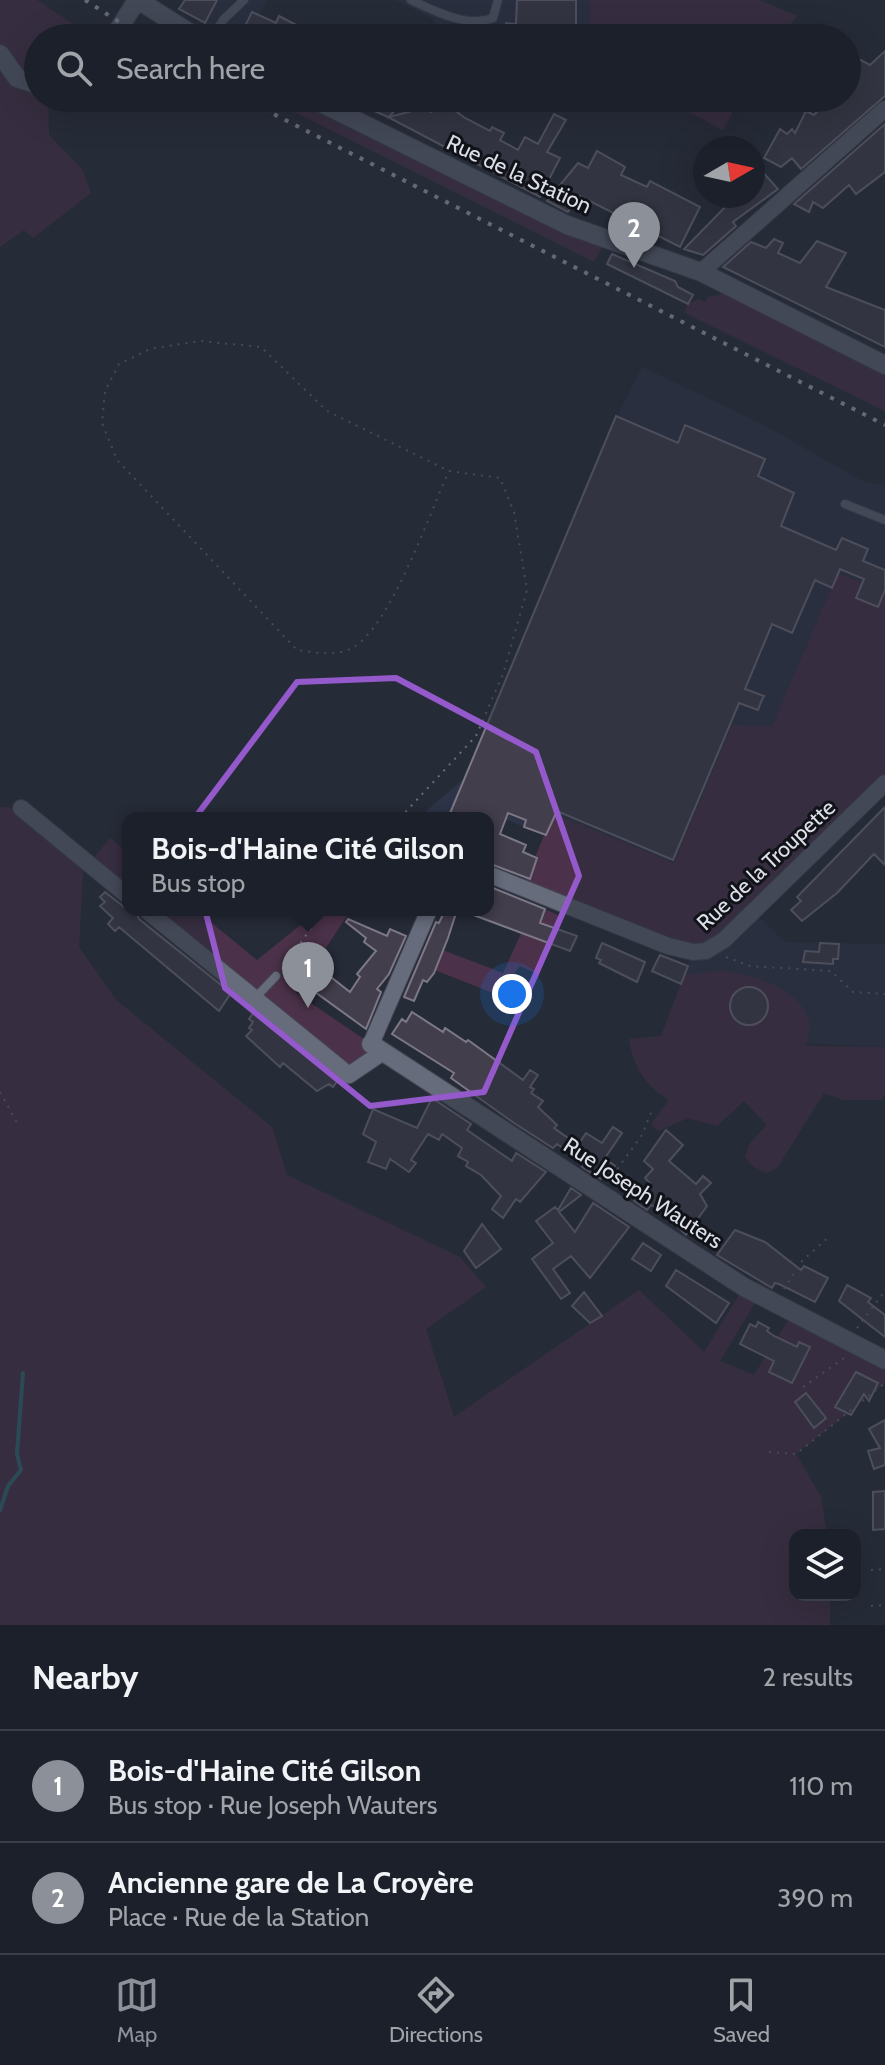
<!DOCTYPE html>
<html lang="en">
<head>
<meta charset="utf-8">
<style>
	body { margin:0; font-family:Cabin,sans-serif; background:#292d36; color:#f1f3f6 }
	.controls { position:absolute; right:24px; bottom:24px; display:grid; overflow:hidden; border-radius:16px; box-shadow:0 8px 32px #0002 }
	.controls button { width:72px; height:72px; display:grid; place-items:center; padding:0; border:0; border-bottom:2px solid #3a3e47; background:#1c202a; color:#f1f3f6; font:40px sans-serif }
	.compass { position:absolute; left:693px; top:136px; width:72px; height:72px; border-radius:50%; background:#1c202a; box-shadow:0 8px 32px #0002; rotate:81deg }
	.you { position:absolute; left:512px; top:994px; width:28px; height:28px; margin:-20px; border:6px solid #fff; border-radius:50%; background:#1a73e8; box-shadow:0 0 0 12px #1a73e833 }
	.badge { display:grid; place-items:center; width:52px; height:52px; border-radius:50%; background:#8c9099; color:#fff; font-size:26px; font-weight:700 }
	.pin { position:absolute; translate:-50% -66px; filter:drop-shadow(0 2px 4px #0008) }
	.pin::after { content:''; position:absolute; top:42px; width:28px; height:24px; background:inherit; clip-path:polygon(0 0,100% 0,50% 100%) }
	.popup { position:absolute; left:122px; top:812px; width:372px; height:104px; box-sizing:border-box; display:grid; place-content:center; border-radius:16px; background:#1c202a; filter:drop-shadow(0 2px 6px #0005); font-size:26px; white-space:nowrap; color:#a0a3a8 }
	.popup b { font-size:30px; color:#f1f3f6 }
	.popup::after { content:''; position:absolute; left:50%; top:100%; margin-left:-16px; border:16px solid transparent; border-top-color:#1c202a }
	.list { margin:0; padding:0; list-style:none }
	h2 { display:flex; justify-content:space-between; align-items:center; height:104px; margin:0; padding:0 32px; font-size:34px }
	h2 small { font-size:26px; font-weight:400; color:#a0a3a8 }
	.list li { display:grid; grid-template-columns:52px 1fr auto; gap:24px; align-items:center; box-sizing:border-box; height:112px; padding:0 32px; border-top:2px solid #3a3e47 }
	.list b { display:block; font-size:30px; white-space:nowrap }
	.list p { margin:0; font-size:26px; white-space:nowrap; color:#a0a3a8 }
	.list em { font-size:26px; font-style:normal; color:#a0a3a8 }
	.icon { flex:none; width:44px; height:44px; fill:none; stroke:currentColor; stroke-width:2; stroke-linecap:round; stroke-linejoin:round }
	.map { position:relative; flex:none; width:885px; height:1625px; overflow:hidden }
	.search { position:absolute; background:#1c202a; box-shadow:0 8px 32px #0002; left:24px; right:24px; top:24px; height:88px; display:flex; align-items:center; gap:20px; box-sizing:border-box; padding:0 28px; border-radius:44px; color:#a0a3a8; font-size:30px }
	.sheet { height:328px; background:#1c202a }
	nav { display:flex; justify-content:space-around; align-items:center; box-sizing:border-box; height:112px; border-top:2px solid #3a3e47; background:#1c202a; font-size:22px; color:#a0a3a8 }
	nav a { display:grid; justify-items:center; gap:4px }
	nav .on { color:#8c9099 }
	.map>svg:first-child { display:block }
	.built { fill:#2d3447 }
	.green { fill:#4b324a }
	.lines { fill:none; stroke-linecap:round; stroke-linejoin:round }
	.stream { stroke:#306f7a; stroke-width:4 }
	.building { fill:#423e4c; stroke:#7c7888; stroke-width:2 }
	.service-casing { stroke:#454854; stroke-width:10 }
	.minor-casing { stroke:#454854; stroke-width:18 }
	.tertiary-casing { stroke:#454854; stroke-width:20 }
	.path { stroke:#6b6f7a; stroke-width:2; stroke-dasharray:2 6; stroke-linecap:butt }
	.service { stroke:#676c7c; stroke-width:8 }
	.minor { stroke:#676c7c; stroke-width:16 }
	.tertiary { stroke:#676c7c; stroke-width:18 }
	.rail { stroke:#b0b3bd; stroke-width:4; stroke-dasharray:4 8; stroke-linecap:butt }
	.marked { fill:none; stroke:#9459ca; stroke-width:6; stroke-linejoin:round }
	.labels { text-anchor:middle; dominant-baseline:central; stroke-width:6; stroke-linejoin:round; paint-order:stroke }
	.street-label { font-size:22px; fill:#dde0e9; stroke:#111319 }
</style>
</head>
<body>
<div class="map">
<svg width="885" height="1625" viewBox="0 0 885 1625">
	<rect width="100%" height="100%" fill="#262b38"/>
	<!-- built -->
	<path class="built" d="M215,0H267L257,18L249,15L238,38H198Z
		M396,0H591L589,38H436L440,29L432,18Z
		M642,367L764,425L862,481L885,485V592L838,573L772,726L732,725L674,863L553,813L543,835L458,799L449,818H418L467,776L615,421Z
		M753,912L785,942L885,944V1047L661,1037L693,952Z"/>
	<!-- green -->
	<path class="green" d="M0,0H37L94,38H38V98H48L49,135L82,169L91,193L33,238L24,230L0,247Z
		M591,0H759L797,16L779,38H589Z
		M267,98H311L602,247L594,262Z
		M662,98H740L723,130Z
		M727,293L885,365V411L685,313L687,304L699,299L705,302L708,297Z
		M838,573L885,592V783L706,951L523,887L553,813L674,863L732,725L772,726Z
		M0,807L21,808L89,864L110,838L128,853V896L89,865L83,870L79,947L116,1000L272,1127L287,1175L460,1257L486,1287L426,1329L454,1417L639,1290L704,1352L744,1287L759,1296L720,1361L754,1375L792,1314L885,1360V1383L796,1454L821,1497L827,1535H795V1595H830V1625H0Z
		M534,905L563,917L537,974L520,966L498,995L432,969L440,949L503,973Z
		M146,910H196L257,960L319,910H351L296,993L383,1052L356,1074Z
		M723,971C751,975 801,988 809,1021C811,1028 807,1038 806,1046L885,1047V1095L881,1100H843L824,1093L777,1168L767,1173L754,1167L745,1157L750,1143L767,1125L744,1101L717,1126L688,1118L658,1131L651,1124L669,1100C645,1085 633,1066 629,1039L661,1036L685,974Z"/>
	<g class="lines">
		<!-- stream -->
		<path class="stream" d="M0,1510L8,1486L21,1470L17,1454L23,1373"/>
	</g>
	<!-- building -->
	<path class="building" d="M185,0H217L205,23L179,9Z
		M517,0H576V27L551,26L538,38H506V23L516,24Z
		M252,12L276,23L279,16L321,38H239Z
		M885,51V96L801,169L792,158L781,167L764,158L780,129L787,134L792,129L795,133L806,111L814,115L830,98H847V75L857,58L870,65Z
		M345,98H406L389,117L424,108L431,112L443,98L459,107L457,112L465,118L490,131L492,127L504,133L500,140L518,150L525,137L538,144L554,114L566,120L547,152L560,158L540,197L388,117Z
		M885,124V172L856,194L849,185L823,208L813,202L809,212L794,204Z
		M597,151L625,167L621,175L647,187L650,181L700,207L680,247L580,196L568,212L547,201L578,163L588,168Z
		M759,168L778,189L733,222L736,226L703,255L684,249L736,196H753V171L756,173Z
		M774,239L783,243L778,253L800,263L817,241L846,253L826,287L885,310V347L723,267L751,242L766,248Z
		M612,254L675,281L678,287L693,295L688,304L607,264Z
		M616,416L678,443L685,425L765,459L758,476L794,493L781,526L836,550L842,538L868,549L863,561L885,570V590L878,607L856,598L864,579L840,569L832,588L815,580L792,633L772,624L745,689L764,696L761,702L758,710L739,703L673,860L557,811L546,835L524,827L526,820L508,813L500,834L526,845L523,852L537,858L530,879L488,863V818H448Z
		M885,807V865L874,854L837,893L802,921L791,910L801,901L797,897Z
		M488,886L545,909L540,923L577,936L570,951L460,910H488Z
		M105,892L128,910H135L139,919L231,993L219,1011L119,927L115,931L108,924L113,918L100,906L105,902L100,897Z
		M445,910H457L448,938L434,973L427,982L423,980L414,1001L404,997L436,922L439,923Z
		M348,919L387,936L390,929L406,936L389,974L377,989L381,992L366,1029L304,984L318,967L350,992L360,977L357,974L376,951L364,942L366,938L346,922Z
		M602,943L645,962L637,982L599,963L601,960L596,958Z
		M820,943L839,944L838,959H833V964L803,962L805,951L819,952Z
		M660,955L688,966L681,984L652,971Z
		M730 1006a19 19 0 1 1 38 0a19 19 0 1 1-38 0Z
		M254,1012L338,1080L333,1087L329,1084L317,1091L283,1063L280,1067L246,1036L252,1030L249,1028L253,1022L249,1019Z
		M412,1012L443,1032L445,1028L466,1042L468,1040L523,1080L530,1070L538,1075L530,1087L534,1089L531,1093L543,1101L538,1107L557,1125L554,1128L578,1145L586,1133L602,1143L613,1127L622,1133L605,1158L615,1166L611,1171L601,1179L582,1167L585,1163L557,1144L553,1148L514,1123L451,1078L454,1073L392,1034L402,1019L406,1022Z
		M432,1098L471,1124L467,1130L512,1161L516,1153L546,1172L520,1202L516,1199L503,1218L492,1209L501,1196L481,1175L466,1166L468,1162L458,1156L462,1148L442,1134L439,1140L428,1134L411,1160L416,1163L409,1172L390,1159L386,1169L368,1162L376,1142L363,1134L373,1109L417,1128Z
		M666,1130L683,1145L669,1161L696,1184L703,1176L711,1183L700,1194L707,1206L686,1235L660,1210L651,1205L647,1210L634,1201L650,1183L645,1178L653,1169L644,1161Z
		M571,1188L581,1195L559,1212L575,1232L593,1203L629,1227L590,1278L571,1256L553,1269L570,1293L561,1299L532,1259L553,1243L536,1221L555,1207L558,1210Z
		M482,1224L501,1249L476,1268L464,1251Z
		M735,1230L765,1242L801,1270L804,1266L828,1278L815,1302L779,1284L775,1283L772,1288L717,1255Z
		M643,1243L661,1255L651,1271L632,1259Z
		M676,1270L729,1303L716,1323L666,1286Z
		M847,1285L871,1298L868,1302L885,1315V1337L839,1301Z
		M584,1292L602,1316L590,1323L572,1306Z
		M758,1322L769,1328L767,1331L774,1336L797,1347L799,1342L810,1347L792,1383L769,1372L774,1361L740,1344L750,1324L756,1327Z
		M856,1372L878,1383L869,1401L864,1394L851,1415L835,1407Z
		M806,1393L826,1418L814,1428L795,1402Z
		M885,1420V1465L874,1469L868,1451L880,1448L869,1429Z
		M885,1491V1529L873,1530V1492Z"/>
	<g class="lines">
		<!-- service casing -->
		<g class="service-casing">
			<path id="service" d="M411,0C434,11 467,28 493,18L498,0
				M212,38L223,20L244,0
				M845,504L885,520
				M255,998L276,976"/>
		</g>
		<!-- minor casing -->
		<g class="minor-casing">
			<path id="minor" d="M701,272L885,109
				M21,808L128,896
				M488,874L668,946L693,952L706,951L724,940L885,783
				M146,910L349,1075L383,1052
				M371,1044L429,910"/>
		</g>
		<!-- tertiary casing -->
		<g class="tertiary-casing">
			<path id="tertiary" d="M138,0L198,38
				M113,38L137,0
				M0,54L17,78L38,85
				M311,98L567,225L701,272L885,365
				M371,1044L744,1287L885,1360"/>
		</g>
		<!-- path -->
		<path class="path" d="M400,818L476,736L503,674L527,590L514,512L500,478L449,471L327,411L261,347L200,341L150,349L119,364L105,391L102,423L117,460L297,650C314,652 335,657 352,648C390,628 430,512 449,471
			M726,957L750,966L831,971L853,992L885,994
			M282,969L324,910
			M0,1092L19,1126
			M608,1182L642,1135L653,1108
			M784,1289L802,1261L830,1236
			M857,1328L885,1291
			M803,1387L844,1358
			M769,1452L796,1454L885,1383
			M871,1570L885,1569
			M871,1606L885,1605"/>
		<!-- service -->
		<use href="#service" class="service"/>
		<!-- minor -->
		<use href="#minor" class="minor"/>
		<!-- tertiary -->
		<use href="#tertiary" class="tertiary"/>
		<!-- rail -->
		<path class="rail" d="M85,0L144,38
			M242,98L885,425"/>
	</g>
	<!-- marked area -->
	<path d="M0 0H885V1625H0ZM396,678L536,752L579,876L484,1092L370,1106L225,988L185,831L297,682Z" fill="#262b38" fill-opacity=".55" fill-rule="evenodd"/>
	<path class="marked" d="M396,678L536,752L579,876L484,1092L370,1106L225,988L185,831L297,682Z"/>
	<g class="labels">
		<!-- street labels -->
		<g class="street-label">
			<text transform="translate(519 174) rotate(25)">Rue de la Station</text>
			<text transform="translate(766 865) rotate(-43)">Rue de la Troupette</text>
			<text transform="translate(643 1193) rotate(33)">Rue Joseph Wauters</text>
		</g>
	</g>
</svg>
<div class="controls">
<button><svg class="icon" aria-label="layers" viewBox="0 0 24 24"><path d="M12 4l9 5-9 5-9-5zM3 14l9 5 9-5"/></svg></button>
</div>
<svg class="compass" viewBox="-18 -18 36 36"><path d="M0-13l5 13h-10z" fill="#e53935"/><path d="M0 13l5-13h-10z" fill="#a0a3a8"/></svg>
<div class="you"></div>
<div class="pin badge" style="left:308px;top:1008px">1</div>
<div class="popup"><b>Bois-d'Haine Cité Gilson</b>Bus stop</div>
<div class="pin badge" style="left:634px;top:268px">2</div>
<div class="search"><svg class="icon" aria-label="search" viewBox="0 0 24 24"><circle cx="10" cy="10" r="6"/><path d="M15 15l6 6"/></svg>Search here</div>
</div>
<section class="sheet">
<h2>Nearby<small>2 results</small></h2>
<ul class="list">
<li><span class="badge">1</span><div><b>Bois-d'Haine Cité Gilson</b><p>Bus stop · Rue Joseph Wauters</p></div><em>110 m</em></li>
<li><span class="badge">2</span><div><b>Ancienne gare de La Croyère</b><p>Place · Rue de la Station</p></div><em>390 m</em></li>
</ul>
</section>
<nav>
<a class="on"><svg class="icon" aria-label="map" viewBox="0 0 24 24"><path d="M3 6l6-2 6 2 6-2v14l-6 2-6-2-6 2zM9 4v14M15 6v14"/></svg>Map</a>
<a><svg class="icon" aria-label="directions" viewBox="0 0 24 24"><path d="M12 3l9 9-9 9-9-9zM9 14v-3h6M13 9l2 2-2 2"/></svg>Directions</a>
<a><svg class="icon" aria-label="saved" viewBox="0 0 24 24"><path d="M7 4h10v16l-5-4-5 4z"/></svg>Saved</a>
</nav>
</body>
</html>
